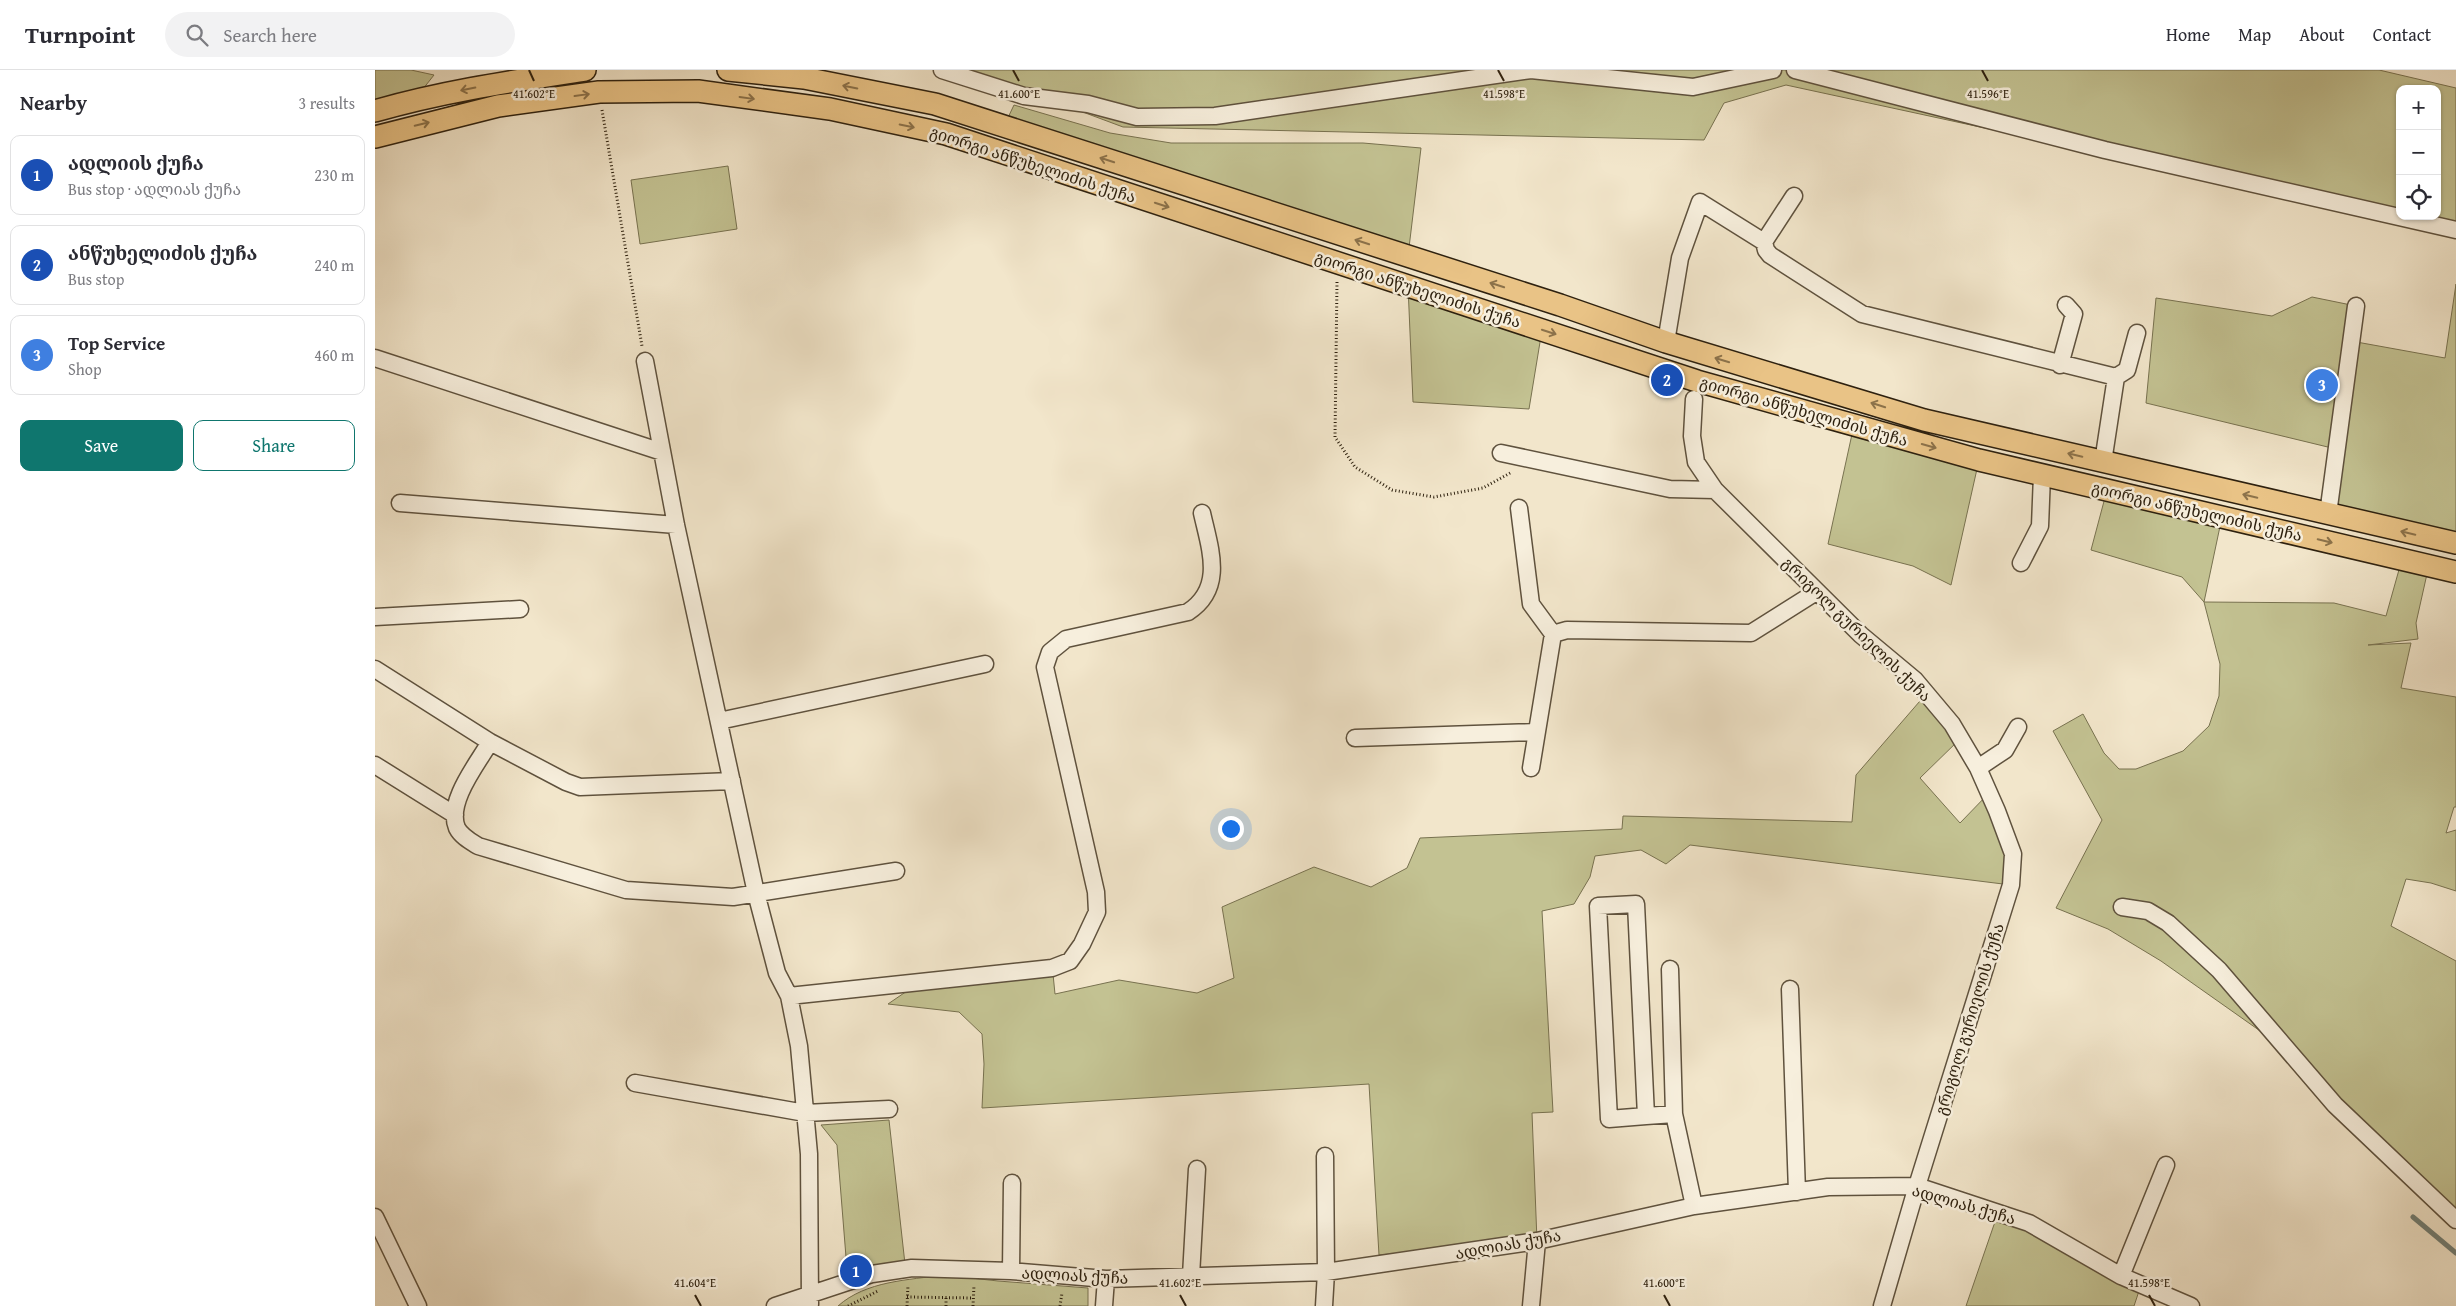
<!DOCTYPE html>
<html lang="en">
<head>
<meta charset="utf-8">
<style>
	body { margin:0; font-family:"Gentium Book Plus","Noto Serif Georgian",serif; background:#f2f2f3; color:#2b2b33 }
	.controls { position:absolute; right:15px; top:15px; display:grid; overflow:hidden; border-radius:10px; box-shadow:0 1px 4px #0004 }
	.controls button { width:45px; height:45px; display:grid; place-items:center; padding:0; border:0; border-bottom:1px solid #e1e1e2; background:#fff; color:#2b2b33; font:25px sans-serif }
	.you { position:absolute; left:855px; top:758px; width:18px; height:18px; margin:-12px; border:4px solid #fff; border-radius:50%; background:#1a73e8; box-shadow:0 0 0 8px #1a73e833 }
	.badge { display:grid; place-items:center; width:32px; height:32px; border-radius:50%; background:#0f766e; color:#fff; font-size:16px; font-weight:700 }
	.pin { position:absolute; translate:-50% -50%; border:2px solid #fff; box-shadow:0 1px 5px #0006 }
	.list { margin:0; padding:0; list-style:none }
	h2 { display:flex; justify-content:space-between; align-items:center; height:65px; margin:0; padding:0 20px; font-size:21px }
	h2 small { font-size:16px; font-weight:400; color:#7c7c81 }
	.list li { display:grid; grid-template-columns:32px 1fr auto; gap:15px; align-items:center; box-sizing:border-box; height:80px; margin:0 10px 10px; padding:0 10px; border:1px solid #e1e1e2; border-radius:10px }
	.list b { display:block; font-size:19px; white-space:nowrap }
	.list p { margin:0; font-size:16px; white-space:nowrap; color:#7c7c81 }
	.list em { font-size:16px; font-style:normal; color:#7c7c81 }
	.actions { display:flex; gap:10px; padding:15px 20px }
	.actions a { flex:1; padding:11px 0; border:1px solid #0f766e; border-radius:10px; text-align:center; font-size:18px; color:#0f766e }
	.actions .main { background:#0f766e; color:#fff }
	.icon { flex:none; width:28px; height:28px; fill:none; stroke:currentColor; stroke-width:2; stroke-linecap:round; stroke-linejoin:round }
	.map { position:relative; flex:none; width:2081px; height:1236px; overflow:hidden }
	header { display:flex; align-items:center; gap:30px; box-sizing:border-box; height:70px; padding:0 25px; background:#fff; border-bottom:1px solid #e1e1e2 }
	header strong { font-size:24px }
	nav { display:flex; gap:28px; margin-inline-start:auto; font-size:18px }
	.search { width:350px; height:45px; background:#f2f2f3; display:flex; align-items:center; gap:12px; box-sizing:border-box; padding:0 18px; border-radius:28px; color:#7c7c81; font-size:19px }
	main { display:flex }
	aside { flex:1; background:#fff }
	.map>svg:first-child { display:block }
	.green { fill:#c3c292; stroke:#787250; fill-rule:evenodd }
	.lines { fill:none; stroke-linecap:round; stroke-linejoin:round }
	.stream { stroke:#717f77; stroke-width:5 }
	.minor-casing { stroke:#5f523e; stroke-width:19 }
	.major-casing { stroke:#2e210f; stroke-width:24 }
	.path { stroke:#2e210f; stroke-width:3; stroke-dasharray:1 2.5; stroke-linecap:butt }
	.minor { stroke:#f7efdd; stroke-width:16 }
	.major { stroke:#e9c386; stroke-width:21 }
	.oneway { stroke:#8c724a }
	.ticks { fill:none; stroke:#2e210f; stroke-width:2 }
	.labels { text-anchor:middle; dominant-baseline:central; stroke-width:5; stroke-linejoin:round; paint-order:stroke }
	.street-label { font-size:16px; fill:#2e210f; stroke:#f7efdd }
	.ticks-label { font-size:12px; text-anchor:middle; fill:#2e210f; stroke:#f7efdd; stroke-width:5; stroke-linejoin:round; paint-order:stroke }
</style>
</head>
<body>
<header>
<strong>Turnpoint</strong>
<div class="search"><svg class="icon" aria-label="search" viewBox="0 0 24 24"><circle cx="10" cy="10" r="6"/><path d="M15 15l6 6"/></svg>Search here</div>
<nav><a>Home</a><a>Map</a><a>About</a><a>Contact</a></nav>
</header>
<main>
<aside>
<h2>Nearby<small>3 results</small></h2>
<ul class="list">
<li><span class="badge" style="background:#1a4fb4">1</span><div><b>ადლიის ქუჩა</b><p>Bus stop · ადლიას ქუჩა</p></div><em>230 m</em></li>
<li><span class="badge" style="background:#1a4fb4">2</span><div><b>ანწუხელიძის ქუჩა</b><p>Bus stop</p></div><em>240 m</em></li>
<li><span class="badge" style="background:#3f7fe0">3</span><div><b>Top Service</b><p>Shop</p></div><em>460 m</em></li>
</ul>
<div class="actions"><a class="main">Save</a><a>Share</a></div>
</aside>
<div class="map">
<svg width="2081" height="1236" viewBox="0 0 2081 1236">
	<rect width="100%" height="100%" fill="#f2e6cb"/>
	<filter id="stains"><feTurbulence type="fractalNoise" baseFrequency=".004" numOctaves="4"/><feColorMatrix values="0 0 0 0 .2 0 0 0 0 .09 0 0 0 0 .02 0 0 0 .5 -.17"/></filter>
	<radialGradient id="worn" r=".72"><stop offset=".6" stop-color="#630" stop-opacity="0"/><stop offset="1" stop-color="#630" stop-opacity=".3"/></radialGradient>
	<!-- green -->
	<path class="green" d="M0,0H36L59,5L40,29L0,41Z
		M595,0H2004L2081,18V160L1411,15L1349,33L1329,70L748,57ZM2025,19H2062V146H2025Z
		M639,35L735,63L796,73H988L1046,78L1033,186L629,56Z
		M353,96L362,159L265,174L256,110Z
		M2081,214V473L1953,444L1961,379L1771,333L1781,228L1897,246L1937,227L1981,236L1976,271L2070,288Z
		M1033,216L1167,260L1154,339L1038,332Z
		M1479,355L1604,390L1576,515L1538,496L1453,474Z
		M1732,420L1847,447L1829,532L1959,533L2011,546L2027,489L2054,495L2041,553L2043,569L1993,575L2036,573L2026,618L2081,627V737H2079L2071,763L2081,760V821L2056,813L2031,809L2016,856L2081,891V1153L1898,970L1786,891L1733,859L1681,838L1727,750L1678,661L1708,644L1729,683L1744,699H1761L1808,681L1834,656L1844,626L1845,594L1829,532L1807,507L1716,480Z
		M1551,624L1586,668L1545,708L1585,753L1614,723L1622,741L1636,815L1315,775L1291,794L1266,780L1220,786L1215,807L1199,834L1167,841L1178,1042L1157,1043L1162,1171L1004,1185L994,1014L607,1038L609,994L607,964L584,942L513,934L532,921L678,904L680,924L744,910L822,923L859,908L847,837L939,797L996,817L1032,798L1045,768L1247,759L1248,746L1477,752L1481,705Z
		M514,1050L530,1194L507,1199L475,1194L471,1187L462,1075L446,1055Z
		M1623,1143L1766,1215L1759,1236H1591Z
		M569,1205L623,1211L713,1218V1236H463C491,1211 533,1210 569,1205Z"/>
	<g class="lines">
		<!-- stream -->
		<path class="stream" d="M2038,1147L2081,1183"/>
		<!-- minor casing -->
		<g class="minor-casing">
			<path id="minor" d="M567,0L649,26L713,34L762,47L840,46L1156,0L1318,17L1398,0
				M1420,0L1730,80L2081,160
				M1389,172L1419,126
				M1291,272L1305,188L1325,132L1389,172L1391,180L1395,185L1487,244L1741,307L1728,392
				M0,288L287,382
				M270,291L301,455L381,823L402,903L414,926L424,976L434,1084L435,1234
				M1685,295L1699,244L1691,235
				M1741,307L1752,300L1762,263
				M1319,329L1317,366L1321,392L1340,420L1486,565L1540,610L1577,654L1603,698L1622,741L1638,784L1636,815L1542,1116L1507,1236
				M1126,383L1295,419L1340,420
				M25,433L301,455
				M1144,438L1156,534L1178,564
				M1953,444L1981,236
				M1646,493L1665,456L1667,405
				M0,547L145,539
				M0,599L115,672L191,712L205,717L357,711
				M344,651L610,594
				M980,668L1161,662
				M115,672C103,693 71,732 82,758C86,766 95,771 103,776L251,820L358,827L521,801
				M0,695L80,745
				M1156,698L1178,564L1192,560L1376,563L1441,522
				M1603,698L1630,680L1643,657
				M1261,834L1271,1046L1234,1049L1223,836Z
				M1747,837L1773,841L1793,853L1844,900L1960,1035L2081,1150
				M1295,899L1299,1044
				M1415,919L1422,1122
				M414,926L677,898L695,891L707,874L722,842L721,822L670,597L675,582L691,569L813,542C850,518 835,479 827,443
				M260,1013L430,1043L514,1039
				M1271,1046L1299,1044L1319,1136
				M0,1147L43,1236
				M636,1201L637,1113
				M816,1206L822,1099
				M1746,1206L1791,1095
				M400,1236L497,1204L537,1198L636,1201L731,1209L951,1202L1162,1171L1319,1136L1453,1117L1542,1116L1654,1153L1746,1206L1816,1236
				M729,1236L731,1209
				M949,1236L951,1202L950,1086
				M1156,1236L1162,1171"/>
		</g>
		<!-- major casing -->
		<g class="major-casing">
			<path id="major" d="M353,0L429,8L560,34L1185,235L1291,272L1549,350L2081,473
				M0,41C69,21 139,11 210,0
				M0,67L123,36L224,22L323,21L455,39L571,64L1322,311L1604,390L2081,502"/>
		</g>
		<!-- path -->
		<path class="path" d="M227,40L267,276
			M962,212L960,367L980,397L1017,420L1059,427L1108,418L1137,402
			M532,1227L598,1228
			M473,1236L503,1221
			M532,1236L533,1215
			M571,1236V1227
			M598,1236L599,1215
			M685,1236L687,1223"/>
		<!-- minor -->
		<use href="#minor" class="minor"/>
		<!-- major -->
		<use href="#major" class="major"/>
	</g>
	<!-- one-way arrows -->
	<defs><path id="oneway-shaft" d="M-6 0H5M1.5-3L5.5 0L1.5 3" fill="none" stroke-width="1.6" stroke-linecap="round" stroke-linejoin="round" transform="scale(1.25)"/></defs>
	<g class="oneway">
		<use href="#oneway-shaft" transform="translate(475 17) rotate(-169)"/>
		<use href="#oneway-shaft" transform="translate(93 19) rotate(169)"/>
		<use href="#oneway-shaft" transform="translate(207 25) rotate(-8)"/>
		<use href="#oneway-shaft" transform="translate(372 28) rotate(8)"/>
		<use href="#oneway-shaft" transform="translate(47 54) rotate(-13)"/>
		<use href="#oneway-shaft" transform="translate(532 56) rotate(12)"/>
		<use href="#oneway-shaft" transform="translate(732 90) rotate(-162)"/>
		<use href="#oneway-shaft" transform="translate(787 135) rotate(18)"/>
		<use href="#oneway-shaft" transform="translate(987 172) rotate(-162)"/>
		<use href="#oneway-shaft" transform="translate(1122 215) rotate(-162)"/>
		<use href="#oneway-shaft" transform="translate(1174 262) rotate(18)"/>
		<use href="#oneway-shaft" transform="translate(1347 290) rotate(-163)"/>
		<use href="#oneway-shaft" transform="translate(1503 335) rotate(-162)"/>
		<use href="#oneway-shaft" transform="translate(1554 376) rotate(16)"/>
		<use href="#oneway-shaft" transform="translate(1700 385) rotate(-167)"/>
		<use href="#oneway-shaft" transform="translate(1875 426) rotate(-167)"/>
		<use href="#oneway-shaft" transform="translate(2033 463) rotate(-167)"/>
		<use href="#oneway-shaft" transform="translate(1950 471) rotate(13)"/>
	</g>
	<!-- ticks -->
	<path class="ticks" d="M154,0L159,11M638,0L644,11M1123,0L1129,11M1607,0L1613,11M320,1225L326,1236M805,1225L811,1236M1289,1225L1295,1236M1774,1225L1780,1236"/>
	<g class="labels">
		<!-- street labels -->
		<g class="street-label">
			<text transform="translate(658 94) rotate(18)">გიორგი ანწუხელიძის ქუჩა</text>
			<text transform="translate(1043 219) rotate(18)">გიორგი ანწუხელიძის ქუჩა</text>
			<text transform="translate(1429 341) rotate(16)">გიორგი ანწუხელიძის ქუჩა</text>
			<text transform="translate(1822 441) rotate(13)">გიორგი ანწუხელიძის ქუჩა</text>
			<text transform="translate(1482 559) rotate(44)">გრიგოლ გურიელის ქუჩა</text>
			<text transform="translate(1594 949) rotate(-73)">გრიგოლ გურიელის ქუჩა</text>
			<text transform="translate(1589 1134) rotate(16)">ადლიას ქუჩა</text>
			<text transform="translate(1133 1174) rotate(-10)">ადლიას ქუჩა</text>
			<text transform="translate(700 1205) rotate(3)">ადლიას ქუჩა</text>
		</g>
	</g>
	<g class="ticks-label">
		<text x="159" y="28">41.602°E</text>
		<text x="644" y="28">41.600°E</text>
		<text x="1129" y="28">41.598°E</text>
		<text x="1613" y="28">41.596°E</text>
		<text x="320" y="1217">41.604°E</text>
		<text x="805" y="1217">41.602°E</text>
		<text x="1289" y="1217">41.600°E</text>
		<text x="1774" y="1217">41.598°E</text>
	</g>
	<rect width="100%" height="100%" filter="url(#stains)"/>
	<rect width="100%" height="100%" fill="url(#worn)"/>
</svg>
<div class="controls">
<button>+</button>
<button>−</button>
<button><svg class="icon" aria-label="locate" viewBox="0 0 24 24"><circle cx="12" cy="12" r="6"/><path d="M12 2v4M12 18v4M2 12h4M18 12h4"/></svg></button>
</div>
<div class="you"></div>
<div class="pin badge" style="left:481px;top:1201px;background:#1a4fb4">1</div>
<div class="pin badge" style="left:1292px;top:310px;background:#1a4fb4">2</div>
<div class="pin badge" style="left:1947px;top:315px;background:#3f7fe0">3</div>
</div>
</main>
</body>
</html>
